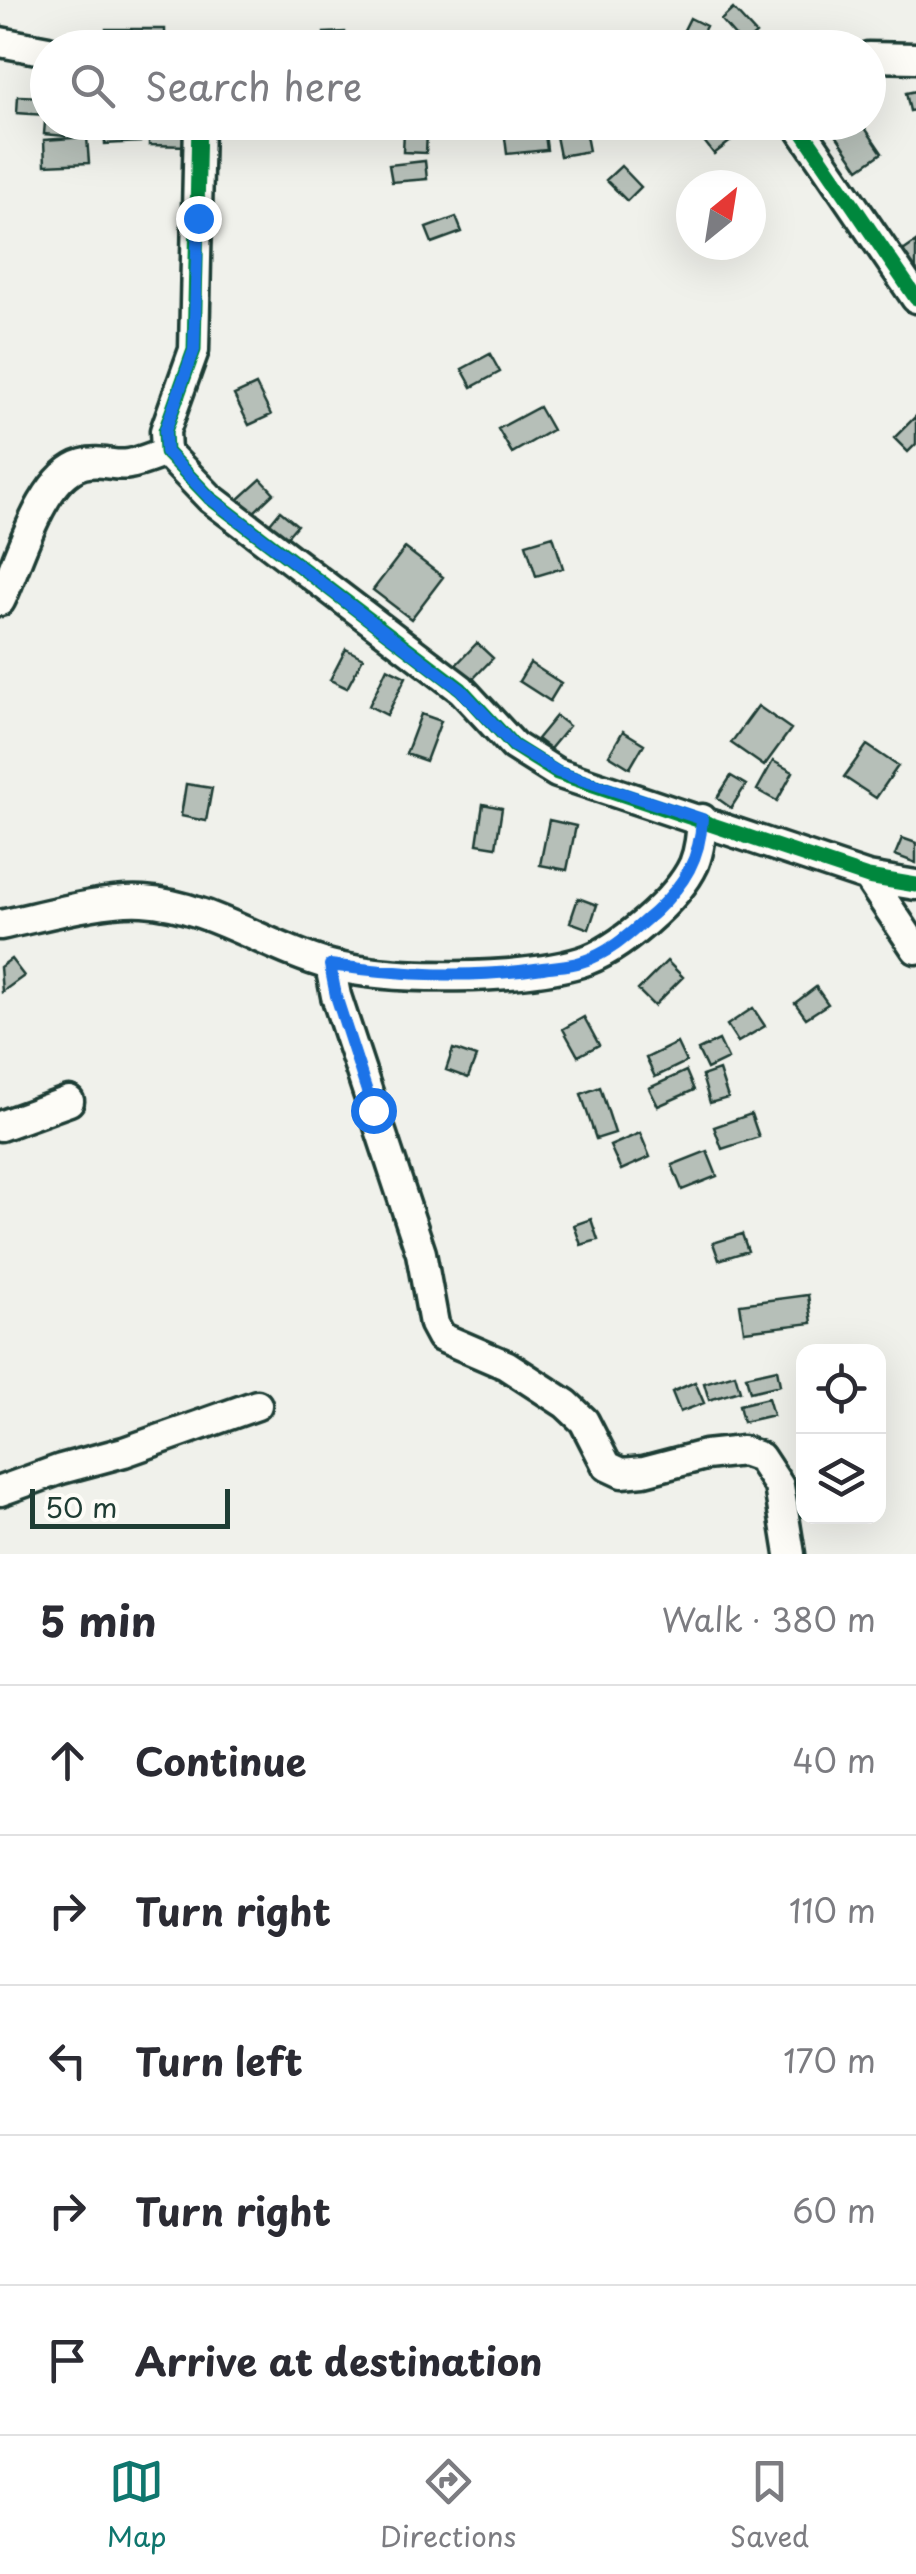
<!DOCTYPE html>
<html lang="en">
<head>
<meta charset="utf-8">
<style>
	body { margin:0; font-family:"Playpen Sans",sans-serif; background:#f2f2f3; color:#2b2b33 }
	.controls { position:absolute; right:30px; bottom:30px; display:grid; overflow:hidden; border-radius:20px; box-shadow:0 10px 40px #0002 }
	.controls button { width:90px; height:90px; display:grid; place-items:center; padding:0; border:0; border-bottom:2px solid #e1e1e2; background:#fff; color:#2b2b33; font:50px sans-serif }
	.compass { position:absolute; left:676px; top:170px; width:90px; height:90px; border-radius:50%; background:#fff; box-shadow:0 10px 40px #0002; rotate:30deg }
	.scale { position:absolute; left:30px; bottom:25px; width:200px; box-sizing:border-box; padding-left:10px; border:5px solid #1f3d34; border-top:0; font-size:28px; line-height:35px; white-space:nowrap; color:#1f3d34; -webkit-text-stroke:8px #fdfcf7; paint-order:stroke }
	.stop { position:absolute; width:30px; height:30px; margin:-22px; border:8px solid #1a73e8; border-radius:50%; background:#fff }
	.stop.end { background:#1a73e8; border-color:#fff; box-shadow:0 2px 10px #0008 }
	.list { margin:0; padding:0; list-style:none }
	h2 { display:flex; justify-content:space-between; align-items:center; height:130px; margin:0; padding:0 40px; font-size:42px }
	h2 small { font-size:32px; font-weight:400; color:#7c7c81 }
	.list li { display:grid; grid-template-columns:65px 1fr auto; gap:30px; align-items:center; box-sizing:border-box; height:150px; padding:0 40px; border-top:2px solid #e1e1e2 }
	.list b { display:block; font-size:38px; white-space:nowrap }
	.list em { font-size:32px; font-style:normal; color:#7c7c81 }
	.icon { flex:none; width:55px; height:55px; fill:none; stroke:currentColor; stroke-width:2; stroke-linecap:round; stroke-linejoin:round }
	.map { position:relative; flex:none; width:916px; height:1554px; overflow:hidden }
	.search { position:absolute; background:#fff; box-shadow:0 10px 40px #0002; left:30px; right:30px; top:30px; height:110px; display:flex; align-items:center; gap:25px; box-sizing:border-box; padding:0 35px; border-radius:55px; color:#7c7c81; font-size:38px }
	.sheet { height:880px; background:#fff }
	nav { display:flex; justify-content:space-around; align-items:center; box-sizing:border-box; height:140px; border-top:2px solid #e1e1e2; background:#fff; font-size:28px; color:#7c7c81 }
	nav a { display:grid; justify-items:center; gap:5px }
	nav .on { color:#0f766e }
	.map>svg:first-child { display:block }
	.building { fill:#b6bfb8; stroke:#1f3d34; stroke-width:2.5 }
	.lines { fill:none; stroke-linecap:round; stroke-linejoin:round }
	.minor-casing { stroke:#1f3d34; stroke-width:35 }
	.minor { stroke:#fdfcf7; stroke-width:28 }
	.cycleway-casing { stroke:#fdfcf7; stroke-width:21 }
	.cycleway { stroke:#00873e; stroke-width:15 }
	.route { stroke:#1a73e8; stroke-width:12 }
</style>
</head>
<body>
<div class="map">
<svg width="916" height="1554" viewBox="0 0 916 1554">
	<rect width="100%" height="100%" fill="#f0f1eb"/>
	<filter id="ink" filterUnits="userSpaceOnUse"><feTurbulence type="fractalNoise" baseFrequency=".01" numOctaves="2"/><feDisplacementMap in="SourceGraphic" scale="20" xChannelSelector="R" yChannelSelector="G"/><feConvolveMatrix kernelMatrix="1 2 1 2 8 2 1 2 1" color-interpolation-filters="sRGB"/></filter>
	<g filter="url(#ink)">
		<!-- building -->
		<path class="building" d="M733,9L756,34L743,45L721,20Z
			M690,18L706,26L697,44L681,36Z
			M106,29H165V48H106Z
			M449,29L450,48H432L430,30Z
			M512,30L546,31V48H512Z
			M345,32V48H325L324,33Z
			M916,91V110L910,111L906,93Z
			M18,96L46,97L45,115L17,113Z
			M47,98L48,122H66L65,136L44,134Z
			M74,122H94V133H73Z
			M104,122H139L140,142L105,144Z
			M149,122H189V146L149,145Z
			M467,122H499L500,129L468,133Z
			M701,122H725L736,137L714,154L694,128Z
			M855,122H861L882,153L859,169L836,135Z
			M584,125L589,151L560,156L555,131Z
			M544,126L547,150L507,154L504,130Z
			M404,131L427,133L426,153L403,152Z
			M87,137L89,163L45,165L44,140Z
			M425,161L427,179L392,182L389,165Z
			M621,166L641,187L627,201L606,180Z
			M456,217L462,232L432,243L426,228Z
			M916,242V270L913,272L900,253Z
			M490,354L500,372L472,387L462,369Z
			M256,385L271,415L249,425L234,395Z
			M539,407L552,430L512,453L498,429Z
			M916,416V444L908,452L894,438Z
			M261,479L274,493L253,513L239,499Z
			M280,511L297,525L278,547L262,533Z
			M553,536L563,568L536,576L526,544Z
			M405,548L443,577L411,619L373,590Z
			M477,643L493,658L469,683L453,668Z
			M346,649L363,658L347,688L330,680Z
			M530,663L561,683L550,701L519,681Z
			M387,668L406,677L387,715L369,706Z
			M758,706L791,729L764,766L731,743Z
			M421,714L441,721L426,761L406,754Z
			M556,716L569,726L550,749L537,739Z
			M623,731L644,744L630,768L609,755Z
			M867,745L898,766L876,798L844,777Z
			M773,761L793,772L777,801L757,790Z
			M731,776L746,785L731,808L717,798Z
			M186,784L212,788L206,821L181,816Z
			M483,804L502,808L496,847L477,844Z
			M549,820L576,826L567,870L540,865Z
			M902,838L916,843V863L895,855Z
			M578,898L597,905L589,929L570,922Z
			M11,959L24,976L2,992L0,967Z
			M667,961L683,977L654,1006L638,990Z
			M816,987L828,1004L806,1018L795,1003Z
			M753,1008L765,1026L738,1042L727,1025Z
			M584,1017L599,1045L578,1056L563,1029Z
			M719,1040L728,1059L707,1069L698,1050Z
			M677,1043L686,1062L655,1077L646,1058Z
			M453,1049L476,1057L468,1078L446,1070Z
			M719,1070L728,1098L710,1103L702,1076Z
			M686,1071L694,1090L658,1106L649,1088Z
			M600,1087L615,1133L596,1139L581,1094Z
			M751,1114L759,1137L722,1149L714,1127Z
			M640,1133L650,1157L621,1170L610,1146Z
			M707,1151L717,1176L682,1190L672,1165Z
			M591,1219L598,1240L581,1245L574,1225Z
			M742,1234L748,1251L719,1260L713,1243Z
			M808,1295L812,1323L744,1331L740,1304Z
			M777,1369L780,1385L750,1392L746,1376Z
			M735,1374L740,1391L709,1400L704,1383Z
			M695,1382L704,1403L680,1412L672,1392Z
			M768,1398L773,1415L743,1422L739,1405Z"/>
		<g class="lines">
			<!-- minor casing -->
			<g class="minor-casing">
				<path id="minor" d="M0,42L48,51
					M868,57L916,58
					M199,122L194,350L165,431L166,452L210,498L461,689L514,746L557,773L868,877L916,885
					M796,122L916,298
					M0,601C18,565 40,476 83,464C101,459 114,467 129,464C141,462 154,456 166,452
					M868,877L916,949
					M0,925C39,917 105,898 143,901C210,905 267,948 330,965C391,981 521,980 581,962C618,951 678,899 694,864C700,849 701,834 702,819
					M330,965L336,996L421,1253L434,1324L441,1337L506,1365L566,1404L584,1421L607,1466L622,1473L644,1471L705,1455L743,1451L760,1457L779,1486L790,1554
					M0,1126L69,1101
					M0,1491L61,1469L124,1452L257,1405"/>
			</g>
			<!-- minor -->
			<use href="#minor" class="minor"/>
			<!-- cycleway casing -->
			<g class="cycleway-casing">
				<path id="cycleway" d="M199,122L194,350L165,431L166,452L210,498L461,689L514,746L557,773L868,877L916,885
					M796,122L916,298"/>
			</g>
			<!-- cycleway -->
			<use href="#cycleway" class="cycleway"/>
		</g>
	</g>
	<g class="lines" filter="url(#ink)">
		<!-- route -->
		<path class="route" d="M198,218L194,350L165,431L166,452L210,498L460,689L514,746L558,772L702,819C700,859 685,883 656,911C633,931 611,953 581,962C569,966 555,966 543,968C471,979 402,975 330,965L336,996L373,1110"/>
	</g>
</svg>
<div class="controls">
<button><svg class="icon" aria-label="locate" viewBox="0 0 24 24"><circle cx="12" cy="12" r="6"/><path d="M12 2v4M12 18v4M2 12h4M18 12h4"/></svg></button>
<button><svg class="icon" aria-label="layers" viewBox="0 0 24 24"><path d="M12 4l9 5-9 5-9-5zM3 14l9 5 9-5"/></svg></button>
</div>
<svg class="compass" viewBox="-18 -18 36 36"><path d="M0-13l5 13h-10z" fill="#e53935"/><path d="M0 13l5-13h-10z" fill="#7c7c81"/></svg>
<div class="scale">50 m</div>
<div class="stop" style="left:373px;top:1110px"></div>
<div class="stop end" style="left:198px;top:218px"></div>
<div class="search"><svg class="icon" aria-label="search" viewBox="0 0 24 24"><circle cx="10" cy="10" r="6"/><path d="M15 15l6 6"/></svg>Search here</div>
</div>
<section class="sheet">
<h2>5 min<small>Walk · 380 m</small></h2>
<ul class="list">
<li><svg class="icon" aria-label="ahead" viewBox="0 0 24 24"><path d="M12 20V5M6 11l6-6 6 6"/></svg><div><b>Continue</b></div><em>40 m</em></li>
<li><svg class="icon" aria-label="right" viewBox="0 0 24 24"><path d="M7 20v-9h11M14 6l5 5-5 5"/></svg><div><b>Turn right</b></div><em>110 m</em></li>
<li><svg class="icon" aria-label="left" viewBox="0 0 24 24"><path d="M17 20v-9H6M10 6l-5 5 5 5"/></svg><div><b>Turn left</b></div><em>170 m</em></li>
<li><svg class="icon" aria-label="right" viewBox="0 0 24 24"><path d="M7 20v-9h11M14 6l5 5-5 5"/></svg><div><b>Turn right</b></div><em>60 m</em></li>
<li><svg class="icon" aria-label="arrive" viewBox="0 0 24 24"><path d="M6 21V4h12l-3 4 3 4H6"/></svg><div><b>Arrive at destination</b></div></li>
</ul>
</section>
<nav>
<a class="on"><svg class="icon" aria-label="map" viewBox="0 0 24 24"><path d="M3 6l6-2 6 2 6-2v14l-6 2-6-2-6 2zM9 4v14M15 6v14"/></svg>Map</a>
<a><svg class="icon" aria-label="directions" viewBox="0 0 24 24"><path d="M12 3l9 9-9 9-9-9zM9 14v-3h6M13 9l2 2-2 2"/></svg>Directions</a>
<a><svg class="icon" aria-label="saved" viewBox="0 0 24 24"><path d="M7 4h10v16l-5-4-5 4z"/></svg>Saved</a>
</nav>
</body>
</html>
